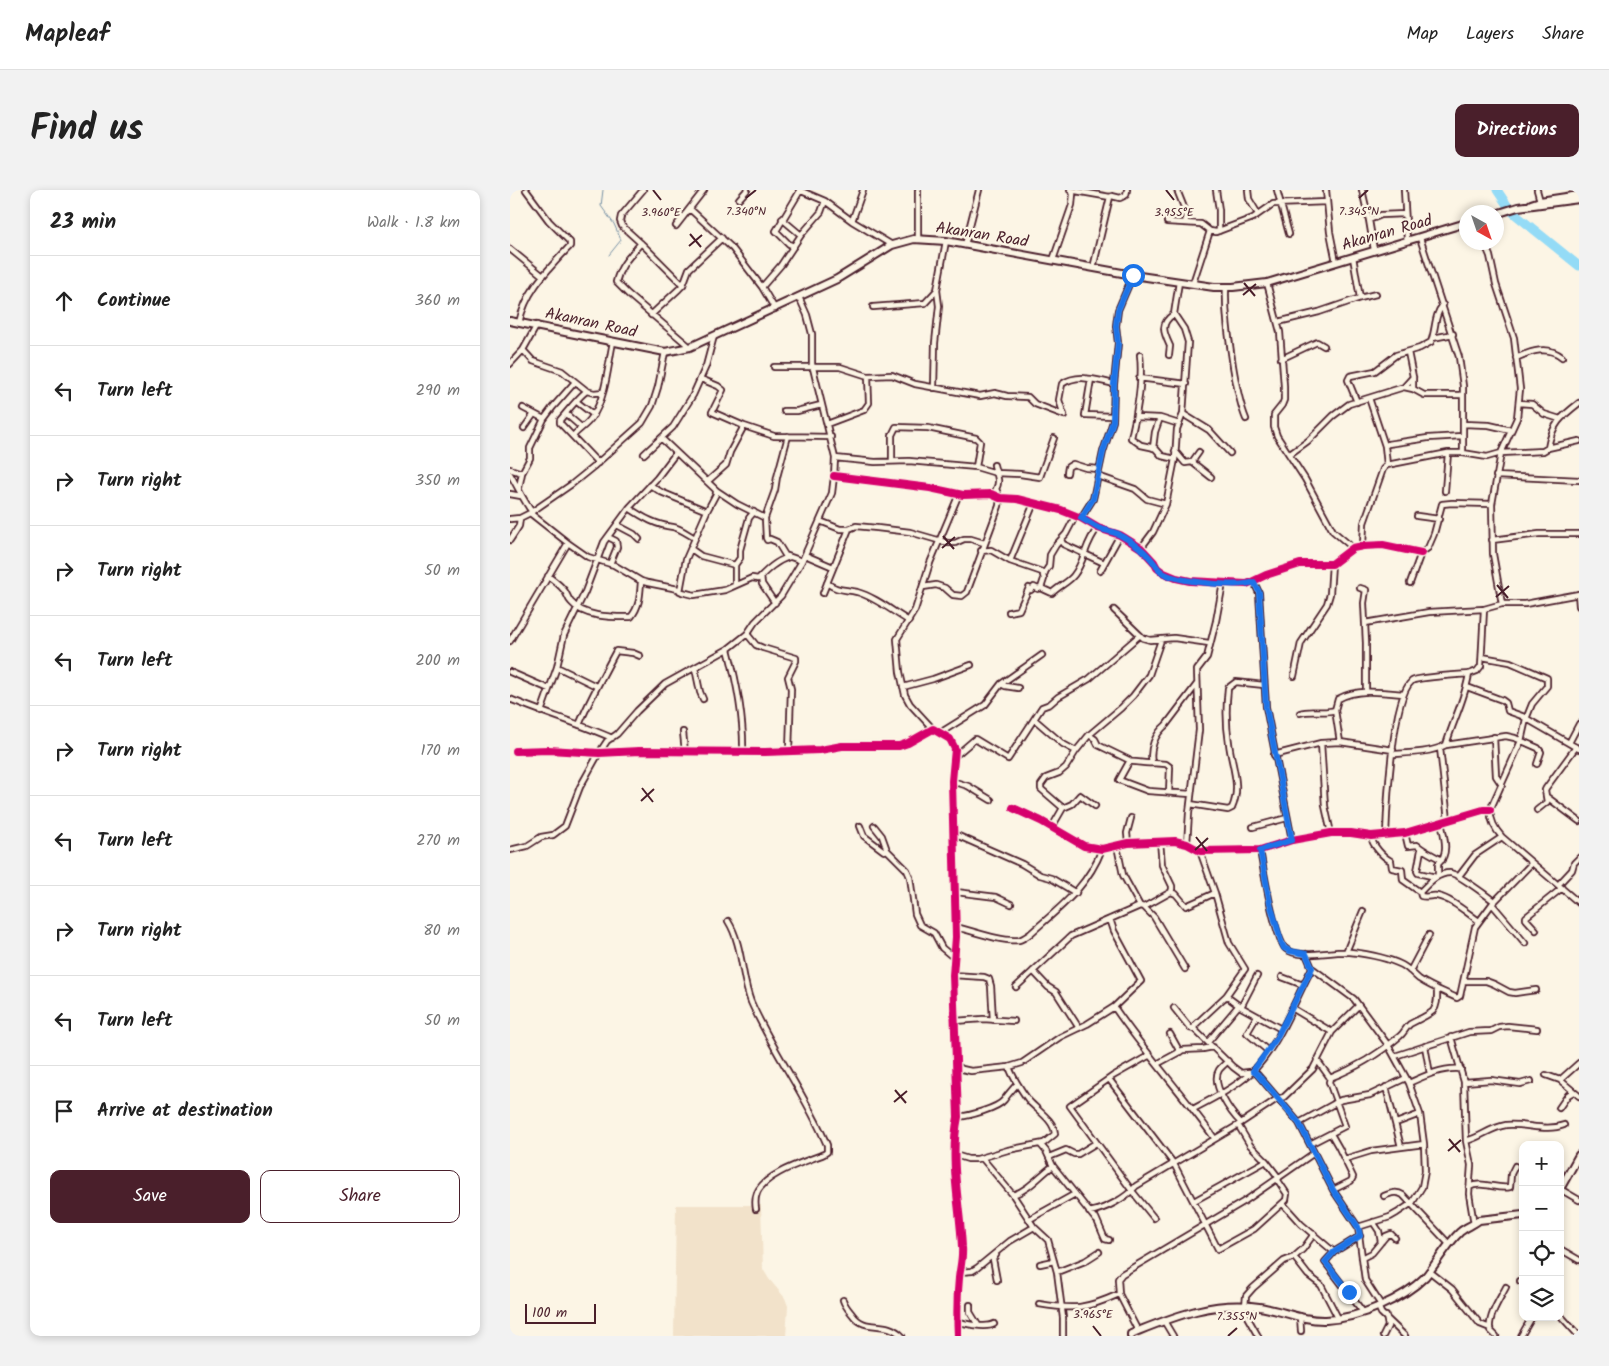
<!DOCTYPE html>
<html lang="en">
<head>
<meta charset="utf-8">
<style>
	body { margin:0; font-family:Kalam,sans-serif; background:#f2f2f2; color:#222 }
	.controls { position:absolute; right:15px; bottom:15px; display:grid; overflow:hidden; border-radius:10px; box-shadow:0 2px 8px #0003 }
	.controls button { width:45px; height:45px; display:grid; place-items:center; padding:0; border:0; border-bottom:1px solid #e0e0e0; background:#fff; color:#222; font:25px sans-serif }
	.compass { position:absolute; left:949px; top:15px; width:45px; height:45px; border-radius:50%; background:#fff; box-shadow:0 2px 8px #0003; rotate:140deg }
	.scale { position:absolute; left:15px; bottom:12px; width:71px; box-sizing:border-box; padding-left:5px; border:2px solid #4a1f2b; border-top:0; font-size:14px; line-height:18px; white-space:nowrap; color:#4a1f2b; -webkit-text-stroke:4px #fcf5e5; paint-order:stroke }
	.stop { position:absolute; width:15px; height:15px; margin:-11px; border:4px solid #1a73e8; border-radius:50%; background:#fff }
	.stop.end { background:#1a73e8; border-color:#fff; box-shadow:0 1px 5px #0008 }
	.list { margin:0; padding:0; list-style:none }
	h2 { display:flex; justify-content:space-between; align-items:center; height:65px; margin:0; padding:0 20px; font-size:21px }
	h2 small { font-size:16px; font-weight:400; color:#767676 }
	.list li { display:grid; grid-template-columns:32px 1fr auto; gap:15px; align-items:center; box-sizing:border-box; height:90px; padding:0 20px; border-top:1px solid #e0e0e0 }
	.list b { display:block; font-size:19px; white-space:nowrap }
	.list em { font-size:16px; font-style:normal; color:#767676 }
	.actions { display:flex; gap:10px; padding:15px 20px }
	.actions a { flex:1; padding:11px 0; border:1px solid #4a1f2b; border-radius:10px; text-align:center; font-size:18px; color:#4a1f2b }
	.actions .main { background:#4a1f2b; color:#fff }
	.icon { flex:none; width:28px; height:28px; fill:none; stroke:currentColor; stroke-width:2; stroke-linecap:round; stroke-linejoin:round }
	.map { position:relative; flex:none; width:1069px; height:1146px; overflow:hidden; border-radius:10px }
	header { display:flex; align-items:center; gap:30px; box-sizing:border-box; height:70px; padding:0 25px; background:#fff; border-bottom:1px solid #e0e0e0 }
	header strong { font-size:24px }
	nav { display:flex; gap:28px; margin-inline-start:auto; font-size:18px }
	.intro { display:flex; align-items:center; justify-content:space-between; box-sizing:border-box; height:120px; padding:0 30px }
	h1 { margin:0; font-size:35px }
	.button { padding:12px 22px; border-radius:10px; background:#4a1f2b; color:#fff; font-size:18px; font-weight:700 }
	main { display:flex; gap:30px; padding:0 30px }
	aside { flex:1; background:#fff; border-radius:10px; box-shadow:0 2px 8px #0003 }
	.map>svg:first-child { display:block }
	.built { fill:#f2e2ca }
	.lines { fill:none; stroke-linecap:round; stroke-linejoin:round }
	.stream { stroke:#7690a5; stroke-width:1 }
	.river { stroke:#94dbf6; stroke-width:9 }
	.street-casing { stroke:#4a1f2b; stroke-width:8 }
	.secondary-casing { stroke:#4a1f2b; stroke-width:10 }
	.street { stroke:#fcf5e5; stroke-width:4.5 }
	.secondary { stroke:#fcf5e5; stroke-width:6 }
	.cycleway-casing { stroke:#fcf5e5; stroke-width:11 }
	.cycleway { stroke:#d6006c; stroke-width:8 }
	.route { stroke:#1a73e8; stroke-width:6 }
	.ticks { fill:none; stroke:#4a1f2b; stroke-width:2 }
	.labels { text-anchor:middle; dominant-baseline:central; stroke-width:4.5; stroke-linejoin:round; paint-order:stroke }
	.street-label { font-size:16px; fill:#4a1f2b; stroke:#fcf5e5 }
	.ticks-label { font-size:12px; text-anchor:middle; fill:#4a1f2b; stroke:#fcf5e5; stroke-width:4.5; stroke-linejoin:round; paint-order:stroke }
</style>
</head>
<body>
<header>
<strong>Mapleaf</strong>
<nav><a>Map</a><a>Layers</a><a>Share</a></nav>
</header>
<div class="intro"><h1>Find us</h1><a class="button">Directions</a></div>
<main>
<aside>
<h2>23 min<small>Walk · 1.8 km</small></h2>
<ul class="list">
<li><svg class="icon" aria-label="ahead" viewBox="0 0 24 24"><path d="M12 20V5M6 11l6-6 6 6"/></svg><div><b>Continue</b></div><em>360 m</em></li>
<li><svg class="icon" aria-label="left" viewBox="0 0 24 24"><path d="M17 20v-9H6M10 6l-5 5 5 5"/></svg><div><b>Turn left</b></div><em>290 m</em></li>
<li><svg class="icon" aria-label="right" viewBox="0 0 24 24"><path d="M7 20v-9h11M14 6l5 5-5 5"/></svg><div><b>Turn right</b></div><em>350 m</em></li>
<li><svg class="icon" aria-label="right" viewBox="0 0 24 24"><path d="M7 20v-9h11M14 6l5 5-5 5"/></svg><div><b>Turn right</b></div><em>50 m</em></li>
<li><svg class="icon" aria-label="left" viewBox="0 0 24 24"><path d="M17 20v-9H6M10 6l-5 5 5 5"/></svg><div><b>Turn left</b></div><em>200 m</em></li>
<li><svg class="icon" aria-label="right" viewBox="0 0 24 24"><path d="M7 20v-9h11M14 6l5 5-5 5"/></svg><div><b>Turn right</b></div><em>170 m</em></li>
<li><svg class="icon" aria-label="left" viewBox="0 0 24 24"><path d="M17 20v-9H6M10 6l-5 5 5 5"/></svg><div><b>Turn left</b></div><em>270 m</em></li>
<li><svg class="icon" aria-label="right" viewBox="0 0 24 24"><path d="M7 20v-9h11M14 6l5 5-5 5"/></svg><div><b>Turn right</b></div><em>80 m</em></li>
<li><svg class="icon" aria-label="left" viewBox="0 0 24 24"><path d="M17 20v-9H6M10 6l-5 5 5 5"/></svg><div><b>Turn left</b></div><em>50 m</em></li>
<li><svg class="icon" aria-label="arrive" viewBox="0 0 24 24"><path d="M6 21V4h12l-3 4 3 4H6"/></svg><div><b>Arrive at destination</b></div></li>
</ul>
<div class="actions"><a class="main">Save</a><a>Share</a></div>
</aside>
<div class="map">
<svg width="1069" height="1146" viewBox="0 0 1069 1146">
	<rect width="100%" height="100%" fill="#fcf5e5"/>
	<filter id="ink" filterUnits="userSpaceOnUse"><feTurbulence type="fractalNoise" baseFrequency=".02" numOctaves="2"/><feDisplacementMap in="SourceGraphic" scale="10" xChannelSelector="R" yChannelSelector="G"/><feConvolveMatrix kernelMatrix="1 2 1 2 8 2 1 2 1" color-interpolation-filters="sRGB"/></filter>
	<g filter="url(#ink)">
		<!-- built -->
		<path class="built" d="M166,1015H251L253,1079L259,1089L275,1108L278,1116L276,1146H164Z"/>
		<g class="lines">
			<!-- stream -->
			<path class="stream" d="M93,0L91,16L104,34L111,50L99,65"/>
			<!-- river -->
			<path class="river" d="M987,0L1001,21L1069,76"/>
			<!-- street casing -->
			<g class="street-casing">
				<path id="street" d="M133,0L111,26L110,31L112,36L134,56L173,95
					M289,0L315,11L342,31L382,55
					M560,0L600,7
					M667,0L675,20L676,33
					M706,0L709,20V41
					M738,0L739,9L748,24
					M767,0L779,44
					M816,0L820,42L826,72
					M852,0L859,30L864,60
					M894,0L897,50
					M1027,0L1030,11
					M229,9L237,0
					M180,19L222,58L252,97L265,119
					M272,29L291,45
					M859,30L871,25L895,24
					M342,31L353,0
					M657,32L691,34L700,41L706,42L743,28L763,14L817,12
					M166,36L194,0
					M910,48L949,167L953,196V263
					M408,50V0
					M974,52L980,66L986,94L1004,148L1010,199L1007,228L991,263L982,314L983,364L992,414
					M131,53C120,66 110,75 106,92L118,104L180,157
					M455,55L469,0
					M284,56L279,54L266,41L290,1
					M0,59L33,86
					M843,67L850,108
					M543,70L562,15L563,4L561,0
					M583,78L600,7L602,6L610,8L616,5L617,0
					M683,93L700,41
					M757,93L770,142L774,196V210L772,215L764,225V237L767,246L795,289L823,341L843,358
					M252,97L271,75L291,45L311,22L315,11
					M716,97C715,124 719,149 723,176C726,193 729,212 736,229
					M363,117L415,113L427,100
					M141,125L169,99L173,95L179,79L212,48
					M768,132L809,122L850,108L866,104
					M9,133C16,100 38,80 60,56V52L39,31L16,0
					M923,148L943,144
					M13,160L23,171L52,181L77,201L84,203L93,202
					M898,162L903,187V199
					M630,165C633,189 627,224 621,248L631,255L645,258L652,266L665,269
					M659,165L660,156C654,143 649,134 664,124
					M1006,168C1021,161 1038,155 1052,167
					M771,169L807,152L814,156
					M0,174L13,160L27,135
					M264,177H330L358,186L382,185L405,194L470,206L485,203L497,206L518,207L525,214L554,225
					M629,188L676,194
					M191,189L208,196L213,200L202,222L234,236L264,246L321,247
					M581,189L575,225L603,226
					M894,197L903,187
					M424,198L425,153L429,116L427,100L436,51
					M77,201C72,203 55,224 50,230V233L88,273
					M859,208L875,256
					M67,212L84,225
					M847,212L838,190L840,186L865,181L886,165L910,158L921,152C926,139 924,125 933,115
					M1009,213L1022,214L1034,224L1050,229
					M13,218L34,229
					M274,221H287L311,215
					M56,224L71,237
					M673,224L699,240L720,263
					M554,225L549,210L552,194C568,183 587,190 604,194
					M626,227L650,228L669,234
					M317,234L354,220L359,213L358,186
					M953,234L979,235L1001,240
					M14,238L24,224
					M63,246C69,239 77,235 82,227C96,208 98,175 103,152
					M278,246L267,287L265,300L255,328L256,348L257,350L260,349L267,352L275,365L292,371
					M151,248L206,300L227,314L255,328
					M643,258L645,242L650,228
					M1038,258C1042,234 1051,227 1069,213
					M665,261L675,273L682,272L701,287
					M134,264L163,237L183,205L196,176L204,146
					M780,264L798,251L823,226L839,214L894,197L903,199L914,205H953
					M325,268L365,272L399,271L466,277L486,283L510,284L530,287L544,248
					M382,271V245L386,237L418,238L466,248L470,252L466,277
					M682,272L689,262
					M877,275L875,256L878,254L918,248L952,246
					M0,279L12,283
					M557,283L558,277L563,274L576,278L589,279
					M0,284C8,297 13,310 22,322
					M324,286L420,298L453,305L481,304L490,308L507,309L551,320L571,328L588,338L610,345L631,358L644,372L647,378L654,383L666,388L680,391L737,394L756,385L790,374H822L843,358L853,356L873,355L911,363
					M588,286L625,299L637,309L656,314
					M986,286L1069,290
					M198,291L216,275L220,262L234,236
					M140,295L151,302L197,321
					M9,298L12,283L20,268V258L34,229L43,217L65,192
					M935,301L938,263
					M0,304L11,306
					M119,318C134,328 146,335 163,337C170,338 179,345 185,348
					M20,323L58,353L78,367L104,375L131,391L138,393L168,399L172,402L184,405L215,400L242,388L248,389C257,380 266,371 279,367
					M907,326L929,329
					M571,328L583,309L593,262L603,231L604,194L608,153L606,136L608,120L623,85
					M0,329L10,328L20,323L62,294L83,277L132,233L142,216L148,197L155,162
					M310,331L330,339H339L346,336L367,338L400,342L438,353H445L454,349H461L474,353
					M107,335L124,344L129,349
					M98,347L106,351L107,357L100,374
					M0,350L9,336L10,328
					M551,350L553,354L594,373
					M982,350L1029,344H1069
					M853,356L854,333L873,279L877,275L938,263H953L977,267L991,263L1033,261L1038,258L1069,251
					M631,358L643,342L656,314L665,269L667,239L673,224L678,152L674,139L664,124L669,92
					M181,359L191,366L225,375
					M471,361L481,360L500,371L535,383
					M295,365L323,377
					M500,371L524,313
					M590,381L610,345
					M38,386C43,390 49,394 53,399C57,402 57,408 61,412C74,428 103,427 121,427C130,416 130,405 131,391
					M251,386L252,394L265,413
					M744,392L749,403L756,517L782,650
					M317,393C327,401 335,399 347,402C365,407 382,421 399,431
					M900,393L911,363L918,358L924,344L932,314L942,313L982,314
					M225,394V375L230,368V360L239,328L244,322
					M413,397L426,395L435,398L443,405L452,406L457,402L489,316L490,308L486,299C491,290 486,284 484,275
					M531,398L534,389L533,385L539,376L540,365L546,355L556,344L566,325
					M850,398L856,400L854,413L856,453V502
					M170,401L176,369L197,321L206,304V300
					M313,403L339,339
					M1068,404L1069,416
					M604,420L633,448L640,450L664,448L699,453
					M499,422L509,420L519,398L521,400L524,397L528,399L531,398L542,403C549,396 559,392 564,385C575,371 575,352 588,338
					M855,433L919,422L974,419L992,414H1015L1069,404
					M237,444L246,455L253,458L286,468V471L278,487L281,499L279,561
					M0,451L58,353
					M218,459C227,493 234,527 233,562
					M972,467L1000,472L1037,488V496L1022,514L1016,529L1011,551L980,620C981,631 984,638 992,647L1069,713
					M47,477L86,496
					M185,478L190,502L193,509
					M0,482L39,499
					M784,486L791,453L817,414L820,404L822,374
					M491,494L495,496L508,498
					M393,497L423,489L461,475
					M957,497L992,510L996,513L998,521L1012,526L1069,559
					M0,509C33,523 68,533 102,548
					M825,520L830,552
					M31,522L47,477L54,445L75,402L94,352L119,318L147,288L166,263
					M790,523C801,519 813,524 825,520L828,509C847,498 873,502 893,504
					M524,529L553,554L566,561
					M69,535C80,509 93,485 106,461L123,463L130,466
					M423,539L400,514L395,505L390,482L387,449L405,420L420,373L449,304
					M173,542L175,562
					M430,543L475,515L491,494L532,465
					M579,545L585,549L588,555L619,570V572C627,571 634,574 642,573
					M984,547L986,586L992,595
					M811,553L815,616L821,643
					M1059,553L1069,534
					M936,555C943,531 955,509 959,484
					M930,558L938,630
					M6,561L39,560L89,563L129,561L255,562L310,560L332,556H389L398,553L423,539L440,549L445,559L442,591L446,747L443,785L448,927C439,970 450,1014 452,1057C453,1068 450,1078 449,1088C447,1107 447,1127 448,1146
					M882,564C899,563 920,563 936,555L996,546L1005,548L1028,558L1031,562L1027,574
					M764,565L811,553L830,552L883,560
					M444,567L465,549L498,569L532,517L540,514L548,507L579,489L630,445
					M619,572L609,590L638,601L681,604
					M442,591L458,596L481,610
					M659,603L660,577L656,574L642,573C639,559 645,544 656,535L687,494
					M1037,607L1069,631
					M680,614L718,620L722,618C732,596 721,574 719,553C716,535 716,516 718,498L726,492L754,495
					M503,618L531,631L574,656L592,659L618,653L665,651L677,654L690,661L750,660L782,650L821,643H841L861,646L895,643L973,620H980
					M553,618L531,599V595L536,588L549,583L556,577L566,561L579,545L611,518L623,506L639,485L651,450
					M1027,620L1037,612L1035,600L1036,598L1066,557
					M350,636L354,646L374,661L377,660
					M364,636L372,646L377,660L397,680L400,687L405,724L410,735L424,743L432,758L444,768
					M542,637L553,618L562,614L570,605L585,616
					M743,637L777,628
					M895,643L898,656L907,655C914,661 924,666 932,670
					M444,644L512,674L530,685L541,688L566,703
					M876,645C877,617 882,507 902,491C908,487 949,485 959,484L967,481L971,476L974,419
					M861,646C862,655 873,667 881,671L882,678L892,680L893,690L910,702L911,706C917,708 921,705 927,706C942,709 957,723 969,731
					M618,653L617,643L621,628
					M677,654L679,623L689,540L687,480L697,467L706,431L713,393
					M607,656L613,685L630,716
					M0,660L17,656L31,647L43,645L55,636L70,597L89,563L97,551L107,544L127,521L155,494L218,459L237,444L245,432L271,406L292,371L322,303L324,286L325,268L302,174V144L297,125L289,107
					M750,660C753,678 765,749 776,759C789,770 823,760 840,762C857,764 876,767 892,775C898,778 903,784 909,789C921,797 934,802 947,808L950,806L965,737L982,714L1022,673
					M911,660L907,681L908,683L926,687
					M928,686V674C940,664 934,646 931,632
					M949,686L965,665L992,647
					M1049,694L1062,680L1064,673L1069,668
					M446,702L486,707L501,714
					M661,702L666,704L676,716L705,703
					M910,702C918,694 927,683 940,683C947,683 977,706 984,711
					M982,714L1015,753
					M634,717L644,727L675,779
					M218,731C233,755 231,787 241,812C263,862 296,905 317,955V962L314,964C295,972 255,983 247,1003C245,1008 245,1013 246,1019
					M446,737C463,741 491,752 509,750C513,749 517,746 520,744C550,717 577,698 592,659
					M1026,740L1016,729V727L1052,698
					M836,762L853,721
					M796,764L802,778L844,809L878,855L899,893L910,924L914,954L915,981L912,997L902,1013L887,1023L880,1027L848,1037
					M523,781L538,797L546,802L569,838
					M900,781L919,745
					M443,785L474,787L479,789L481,796L483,830
					M772,787L793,795
					M954,791H976L984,794L999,802L1005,803L1026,800
					M506,797L561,746L630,716L634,717L661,702L662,699V696L652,675L650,651
					M716,806L731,817L771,839
					M604,817C635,863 673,904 705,949
					M731,817L747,786
					M664,818L680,838L684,839L723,877L731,883L739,882
					M782,818L822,842
					M747,826L737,843L758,861
					M445,831L473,829L504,831
					M684,839L685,835L716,806L735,779L719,753L705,703L690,661
					M660,844L670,862
					M941,847L954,892L956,951L961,975L959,1004L964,1034
					M698,852L729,815
					M915,856L920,884
					M640,865L603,886L560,916L622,1001L644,1028
					M885,866L959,842L981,841L989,837L998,836L1027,839
					M718,871C715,874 711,877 709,880C700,894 721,923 731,933
					M647,874L673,860L693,859L703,857
					M447,875L452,879L461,881L499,877L512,873L550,847L577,834L604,817L631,791L604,741L600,729
					M743,881L747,884L789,933L823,1000L848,1037L855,1090L871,1115
					M1036,885L1050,890L1069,906
					M820,888C846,878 869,864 890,846C894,843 896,837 900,834C904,832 920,824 923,821C928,815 927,807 927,799
					M599,889L664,974L708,1059L744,1039L776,1010L777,1004L767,989
					M1050,890L1069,873
					M954,892L981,890L1010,894L1021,891
					M899,893C914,886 933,877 951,879
					M876,897L891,957
					M1049,918L1058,905L1063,902
					M683,919C704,908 724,898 742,882C769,856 784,811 802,778
					M448,927C459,926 488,918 494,910C498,904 502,900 507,894
					M789,933L831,910L860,905L896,888
					M886,933L910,924
					M728,935L740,955L756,971L769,988
					M821,944L829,958L843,987L841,991L823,1000
					M956,951C972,947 979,938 996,935C1015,933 1036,942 1054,935
					M530,954L536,961L543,976L586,1030
					M800,954L835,936L819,892L820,888L807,870
					M445,965L458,969H467L498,960L534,953L545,944C544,930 528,921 519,911C511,900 504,890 499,877
					M539,967L556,960L564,964H568L586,953
					M472,968L503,1005L524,1037L538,1050L547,1082L553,1128V1146
					M835,969L861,961L914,954
					M959,997C972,990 986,1000 1000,997L1001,984L1005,976
					M1050,999L1069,1010
					M503,1005C520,999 529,986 543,976
					M874,1006C881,1003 887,1001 893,1005L939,1054
					M684,1011L756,971
					M773,1014L791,1034L824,1062
					M579,1022C596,1019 616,1008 626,996L725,937L767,909L774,907L803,879L822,842L848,816
					M586,1028L595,1049L599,1050
					M520,1029L565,1004
					M863,1032L869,1041L871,1052
					M850,1046L824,1062L815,1072L853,1122
					M1050,1059L1069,1070
					M486,1065L483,1069L487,1090
					M784,1067L798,1085L811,1095L828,1128
					M852,1068L862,1063L876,1046L881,1044L885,1048
					M530,1074L544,1071
					M919,1081L942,1099L970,1134L980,1138
					M450,1082L462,1081L467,1078L500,1051L524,1037
					M547,1082L575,1071L589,1062
					M1010,1091H1013
					M333,1110C335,1116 338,1119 342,1124C356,1144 374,1128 392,1146
					M529,1114C564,1120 576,1119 609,1104
					M460,1115V1122L468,1135
					M731,1116L748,1146
					M735,1116L736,1106L743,1098L774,1071L784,1067L793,1059L804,1044
					M868,1116L871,1123L895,1146
					M1050,1125L1069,1146
					M790,1126L791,1141
					M447,1130C454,1135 477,1138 484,1134
					M654,1131L663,1146
					M628,1141L609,1104L608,1089L612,1084L735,1011L804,963
					M873,1146L878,1136L876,1126
					M986,1146L980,1140C978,1126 990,1109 996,1097
					M1011,1146L1022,1127"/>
			</g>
			<!-- secondary casing -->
			<g class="secondary-casing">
				<path id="secondary" d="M1021,14L1030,11L1069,5
					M986,24L1008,17L1069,9
					M0,131L155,162L180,157L327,89L382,55L404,49L436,51L623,85L704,97H723L757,93L956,33
					M1050,999L1069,965
					M621,1146V1144L628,1141C668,1125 704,1111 749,1117C771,1120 793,1131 816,1130C834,1129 854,1123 870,1116C886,1109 903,1099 915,1087C927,1073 936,1055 950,1042C956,1037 963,1035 969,1030L1013,1025"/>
			</g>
			<!-- street -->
			<use href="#street" class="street"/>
			<!-- secondary -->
			<use href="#secondary" class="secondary"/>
			<!-- cycleway casing -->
			<g class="cycleway-casing">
				<path id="cycleway" d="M324,286L420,298L453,305L481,304L490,308L507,309L551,320L571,328L588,338L610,345L631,358L644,372L647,378L654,383L666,388L680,391L737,394L756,385L790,374H822L843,358L853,356L873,355L911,363
					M6,561L39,560L89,563L129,561L255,562L310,560L332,556H389L398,553L423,539L440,549L445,559L442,591L446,747L443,785L448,927C439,970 450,1014 452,1057C453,1068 450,1078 449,1088C447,1107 447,1127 448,1146
					M503,618L531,631L574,656L592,659L618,653L665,651L677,654L690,661L750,660L782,650L821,643H841L861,646L895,643L973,620H980"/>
			</g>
			<!-- cycleway -->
			<use href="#cycleway" class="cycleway"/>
		</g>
	</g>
	<g class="lines" filter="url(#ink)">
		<!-- route -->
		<path class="route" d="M623,85L608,120L606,136L608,153L604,194L603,231L593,262L583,309L571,328C577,331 582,335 588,338C595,341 603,341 610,345C621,351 632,358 640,368C645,373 647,379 653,383C668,392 728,398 744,392L749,402L756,517L782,650L750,660L760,713L771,751L774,758L780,761L796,764L802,778L766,849L743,881L747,884L789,933L823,1000L848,1037L850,1046L824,1062L815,1072L839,1102"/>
	</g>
	<!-- ticks -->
	<path class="ticks" d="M143,0L151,10M656,0L664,10M236,8L246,0M849,8L858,0M180,44L191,57M179,56L192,45M734,93L745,106M733,105L746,94M433,346L444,359M432,358L445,347M987,395L998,408M986,407L999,396M132,598L143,612M131,611L144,599M686,647L697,661M685,660L698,648M385,900L396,913M384,912L397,901M939,949L950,962M938,961L951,950M583,1136L591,1146M718,1146L727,1138"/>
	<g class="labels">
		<!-- street labels -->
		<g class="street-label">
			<text transform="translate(877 43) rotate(-16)">Akanran Road</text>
			<text transform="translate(472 45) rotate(9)">Akanran Road</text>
			<text transform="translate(81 133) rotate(12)">Akanran Road</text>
		</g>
	</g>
	<g class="ticks-label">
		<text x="236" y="25">7.340°N</text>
		<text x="849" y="25">7.345°N</text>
		<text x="151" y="26">3.960°E</text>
		<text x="664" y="26">3.955°E</text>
		<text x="583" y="1128">3.965°E</text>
		<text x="727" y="1130">7.355°N</text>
	</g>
</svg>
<div class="controls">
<button>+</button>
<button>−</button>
<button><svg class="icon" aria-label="locate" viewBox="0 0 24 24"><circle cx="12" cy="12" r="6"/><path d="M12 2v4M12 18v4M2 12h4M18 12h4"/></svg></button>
<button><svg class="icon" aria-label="layers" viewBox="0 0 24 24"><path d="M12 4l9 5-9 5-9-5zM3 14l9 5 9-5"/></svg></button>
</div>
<svg class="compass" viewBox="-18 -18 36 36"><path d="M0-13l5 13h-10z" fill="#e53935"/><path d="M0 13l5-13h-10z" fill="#767676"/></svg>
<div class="scale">100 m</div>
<div class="stop" style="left:623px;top:85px"></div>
<div class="stop end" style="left:839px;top:1102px"></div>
</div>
</main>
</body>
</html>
